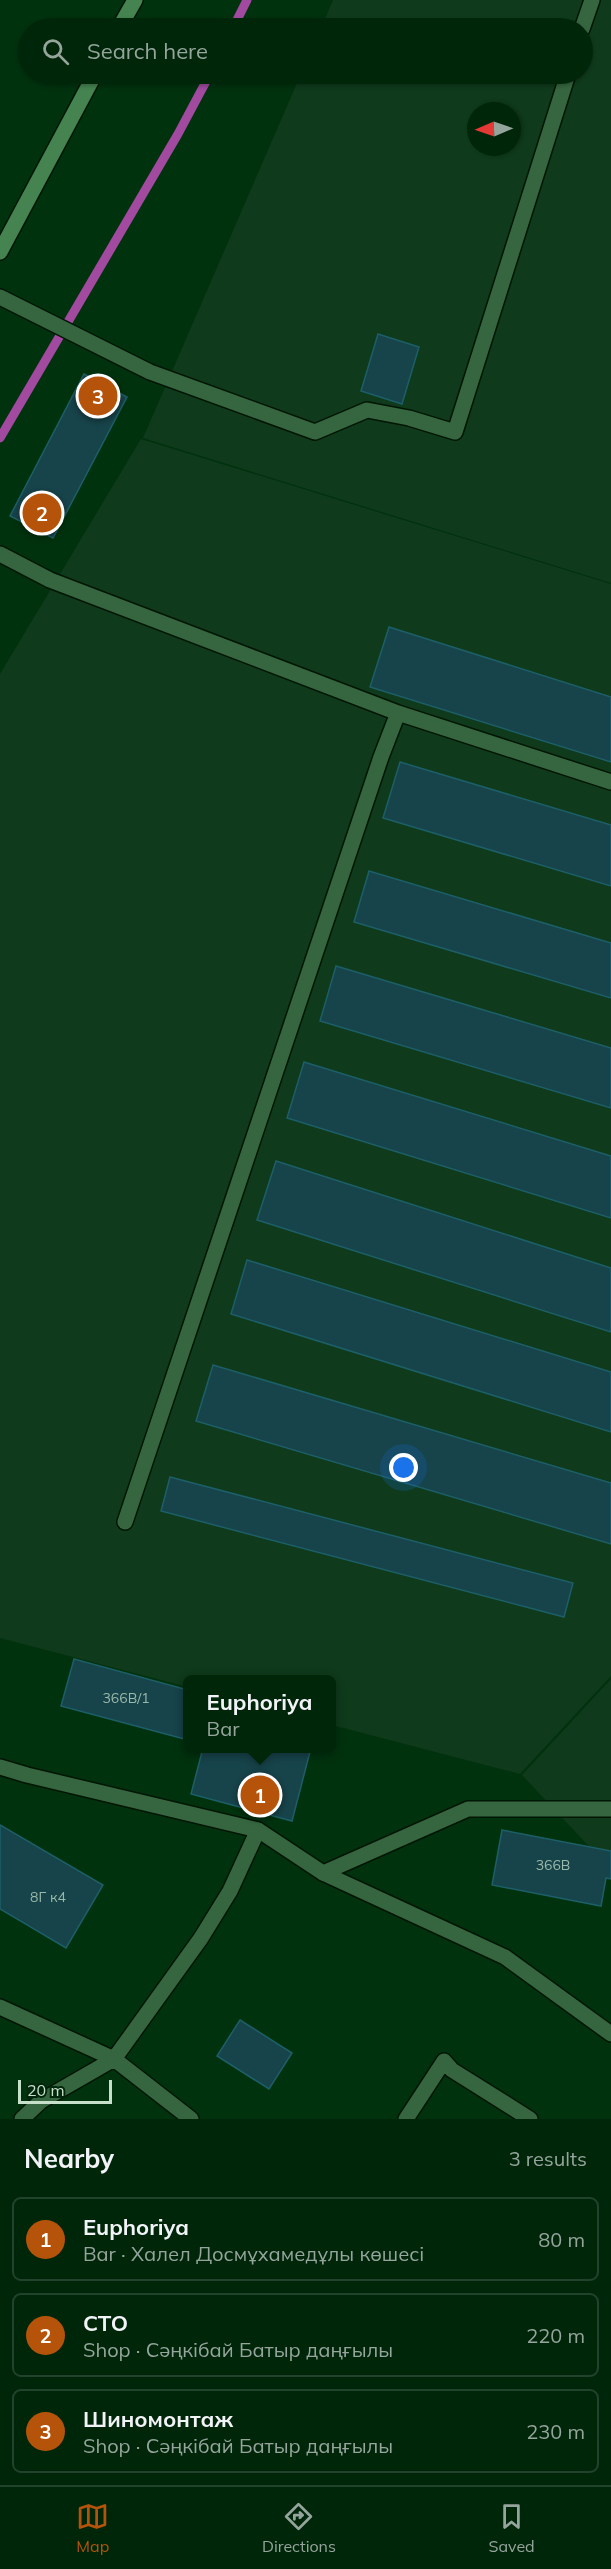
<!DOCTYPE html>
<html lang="en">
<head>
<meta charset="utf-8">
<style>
	body { margin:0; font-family:Mulish,sans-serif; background:#0a2e13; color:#f1f3f6 }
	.compass { position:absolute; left:467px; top:102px; width:54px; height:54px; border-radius:50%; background:#00260a; box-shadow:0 2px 4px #0004; rotate:268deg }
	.scale { position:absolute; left:18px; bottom:15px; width:94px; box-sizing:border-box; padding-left:6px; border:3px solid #c6e0c9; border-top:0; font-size:16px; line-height:21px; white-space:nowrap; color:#c6e0c9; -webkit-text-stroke:4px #01260b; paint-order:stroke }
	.you { position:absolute; left:404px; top:1468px; width:21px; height:21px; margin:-15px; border:4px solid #fff; border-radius:50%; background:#1a73e8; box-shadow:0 0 0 9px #1a73e833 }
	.badge { display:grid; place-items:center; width:39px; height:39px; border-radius:50%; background:#b45309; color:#fff; font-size:20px; font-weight:700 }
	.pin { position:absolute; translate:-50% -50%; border:3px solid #fff; box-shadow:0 2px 6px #0006 }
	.popup { position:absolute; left:183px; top:1675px; width:153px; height:78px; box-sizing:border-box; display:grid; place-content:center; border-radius:9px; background:#00260a; filter:drop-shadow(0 2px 4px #0005); font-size:20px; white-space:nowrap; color:#95a59c }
	.popup b { font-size:22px; color:#f1f3f6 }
	.popup::after { content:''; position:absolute; left:50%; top:100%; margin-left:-12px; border:12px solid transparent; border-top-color:#00260a }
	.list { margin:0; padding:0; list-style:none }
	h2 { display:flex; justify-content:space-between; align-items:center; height:78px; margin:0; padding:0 24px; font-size:26px }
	h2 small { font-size:20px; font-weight:400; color:#95a59c }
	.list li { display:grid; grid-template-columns:39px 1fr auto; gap:18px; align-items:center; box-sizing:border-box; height:84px; margin:0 12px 12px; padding:0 12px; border:2px solid #22432b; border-radius:9px }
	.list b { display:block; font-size:22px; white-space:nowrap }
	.list p { margin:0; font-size:20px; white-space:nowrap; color:#95a59c }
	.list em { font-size:20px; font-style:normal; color:#95a59c }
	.icon { flex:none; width:33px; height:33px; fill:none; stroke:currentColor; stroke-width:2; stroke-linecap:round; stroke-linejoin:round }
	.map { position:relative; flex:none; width:611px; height:2119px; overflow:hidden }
	.search { position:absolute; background:#00260a; box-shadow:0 2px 4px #0004; left:18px; right:18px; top:18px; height:66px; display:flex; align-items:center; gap:15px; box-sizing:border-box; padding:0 21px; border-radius:33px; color:#95a59c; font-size:22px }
	.sheet { height:366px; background:#00260a }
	nav { display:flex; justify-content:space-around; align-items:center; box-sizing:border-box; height:84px; border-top:2px solid #22432b; background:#00260a; font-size:16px; color:#95a59c }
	nav a { display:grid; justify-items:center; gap:3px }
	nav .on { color:#b45309 }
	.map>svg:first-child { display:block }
	.built { fill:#0f3a1b; fill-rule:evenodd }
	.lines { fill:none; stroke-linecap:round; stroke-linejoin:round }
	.stream { stroke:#a14a9f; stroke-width:9 }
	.building { fill:#17434a; stroke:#1d5f68; stroke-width:1.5 }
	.service-casing { stroke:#001605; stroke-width:18 }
	.minor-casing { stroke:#001605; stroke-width:18 }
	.secondary-casing { stroke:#001605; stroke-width:18 }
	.service { stroke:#36663f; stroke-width:15 }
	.minor { stroke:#36663f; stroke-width:15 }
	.secondary { stroke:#458351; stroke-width:15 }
	.labels { text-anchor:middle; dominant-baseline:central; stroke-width:4.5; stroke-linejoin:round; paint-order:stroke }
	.number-label { font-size:14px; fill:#9ab9a9 }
</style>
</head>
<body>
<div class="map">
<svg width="611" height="2119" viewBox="0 0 611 2119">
	<rect width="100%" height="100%" fill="#00320e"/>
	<!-- built -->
	<path class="built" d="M333,0H611V583L143,438L301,74H582V28H321ZM476,111H512V147H476Z
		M141,439L611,584V1676L520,1774L332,1725V1680H188V1687L0,1638V674Z
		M611,1679V1870L522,1775Z"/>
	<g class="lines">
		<!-- stream -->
		<path class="stream" d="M233,28L247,0
			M0,438L178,134L210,74"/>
	</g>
	<!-- building -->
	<path class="building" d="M378,334L419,347L402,404L361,391Z
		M84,374L127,397L53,538L10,516Z
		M389,627L611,697V762L370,687Z
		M400,762L611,825V886L383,818Z
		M369,871L611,943V998L354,922Z
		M336,966L611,1048V1108L320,1021Z
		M304,1062L611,1156V1218L287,1118Z
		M276,1161L611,1268V1332L257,1220Z
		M247,1260L611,1372V1432L231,1314Z
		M213,1365L611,1483V1544L196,1421Z
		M170,1477L573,1583L564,1617L161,1511Z
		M74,1659L188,1690V1740L61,1706Z
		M203,1748H311L292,1821L191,1794Z
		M0,1825L103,1885L66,1948L0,1909Z
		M502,1830L611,1851V1879L606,1878L601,1906L492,1885Z
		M240,2020L292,2053L269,2089L217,2056Z"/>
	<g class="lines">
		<!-- service casing -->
		<g class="service-casing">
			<path id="service" d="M582,29L592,0
				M0,297L150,372L315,432L367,410L409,418L455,432L568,74
				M0,554L50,580L398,713L611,782
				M125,1522L381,757L398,713
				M323,1873L468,1809H611
				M0,2007L114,2059L41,2101L22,2119
				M191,2119L114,2059L201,1938L230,1891L258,1830
				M406,2119L444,2061L452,2070L530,2119"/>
		</g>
		<!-- minor casing -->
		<g class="minor-casing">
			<path id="minor" d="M0,1767L27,1775L258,1830L323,1873L505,1957L611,2034"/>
		</g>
		<!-- secondary casing -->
		<g class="secondary-casing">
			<path id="secondary" d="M119,28L135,0
				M0,252L95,74"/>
		</g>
		<!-- service -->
		<use href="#service" class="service"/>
		<!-- minor -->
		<use href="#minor" class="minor"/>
		<!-- secondary -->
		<use href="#secondary" class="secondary"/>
	</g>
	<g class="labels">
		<!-- number labels -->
		<g class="number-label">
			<text x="126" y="1698">366В/1</text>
			<text x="553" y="1865">366В</text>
			<text x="48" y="1897">8Г к4</text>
		</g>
	</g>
</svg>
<svg class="compass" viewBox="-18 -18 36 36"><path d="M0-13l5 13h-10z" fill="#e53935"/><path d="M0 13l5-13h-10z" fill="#95a59c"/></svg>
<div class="scale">20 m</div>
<div class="you"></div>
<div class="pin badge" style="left:260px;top:1795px">1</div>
<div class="popup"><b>Euphoriya</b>Bar</div>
<div class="pin badge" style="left:42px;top:513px">2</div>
<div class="pin badge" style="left:98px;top:396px">3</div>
<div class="search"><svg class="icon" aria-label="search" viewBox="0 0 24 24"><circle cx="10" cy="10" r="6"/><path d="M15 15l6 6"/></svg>Search here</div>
</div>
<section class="sheet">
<h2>Nearby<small>3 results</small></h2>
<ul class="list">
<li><span class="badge">1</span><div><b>Euphoriya</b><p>Bar · Халел Досмұхамедұлы көшесі</p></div><em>80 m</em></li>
<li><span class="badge">2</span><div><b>СТО</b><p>Shop · Сәңкібай Батыр даңғылы</p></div><em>220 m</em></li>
<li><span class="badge">3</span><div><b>Шиномонтаж</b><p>Shop · Сәңкібай Батыр даңғылы</p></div><em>230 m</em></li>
</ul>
</section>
<nav>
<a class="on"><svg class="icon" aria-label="map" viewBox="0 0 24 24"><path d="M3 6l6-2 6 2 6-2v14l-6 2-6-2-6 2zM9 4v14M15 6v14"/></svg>Map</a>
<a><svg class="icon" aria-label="directions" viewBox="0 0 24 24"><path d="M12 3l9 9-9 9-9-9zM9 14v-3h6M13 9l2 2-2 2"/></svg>Directions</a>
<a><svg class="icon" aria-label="saved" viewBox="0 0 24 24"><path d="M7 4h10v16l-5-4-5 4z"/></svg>Saved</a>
</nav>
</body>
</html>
